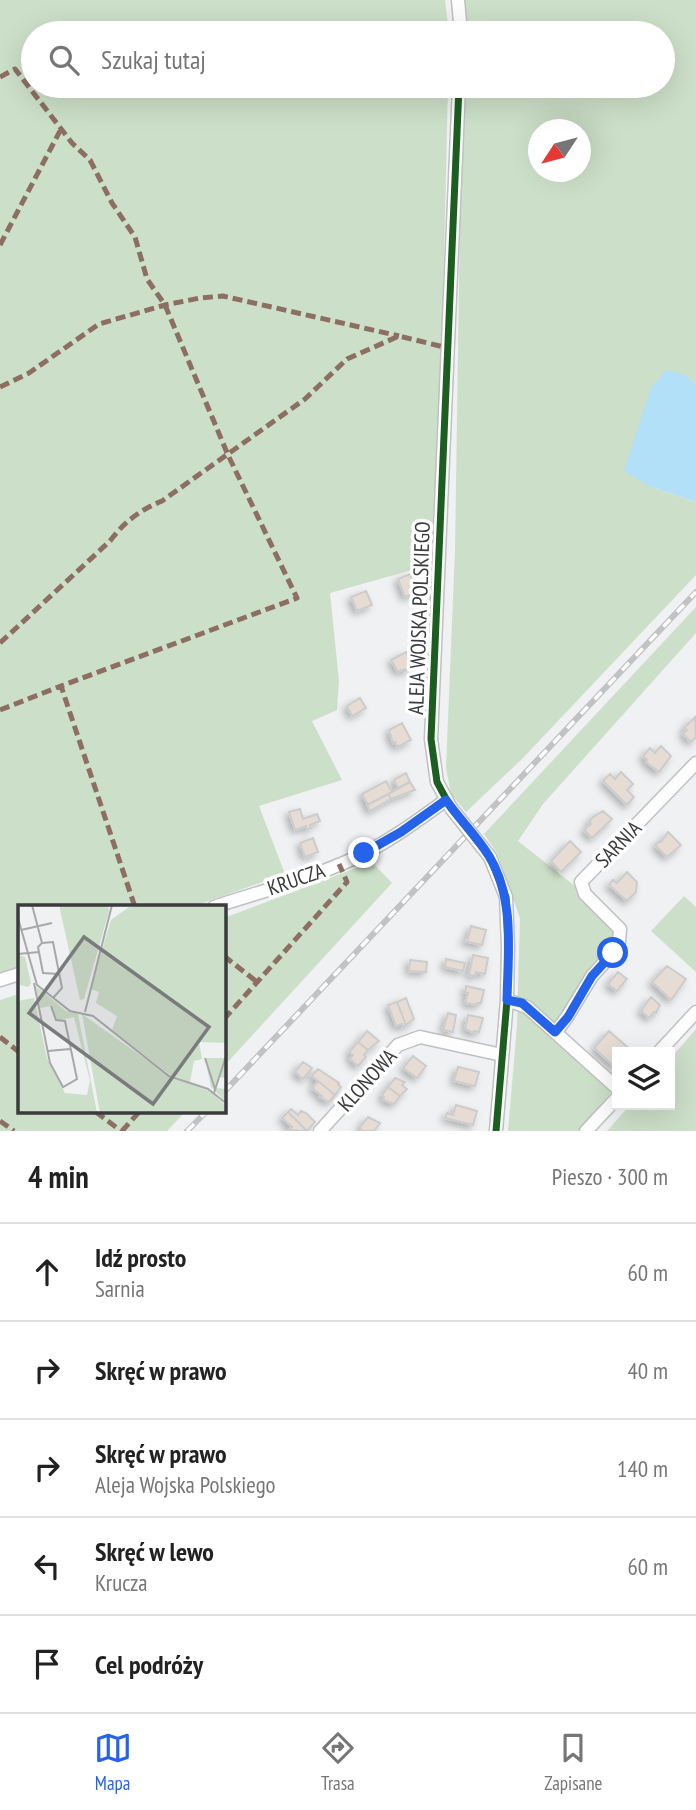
<!DOCTYPE html>
<html lang="pl">
<head>
<meta charset="utf-8">
<style>
	body { margin:0; font-family:"PT Sans Narrow",sans-serif; background:#f6f6f6; color:#222 }
	.controls { position:absolute; right:21px; bottom:21px; display:grid; overflow:hidden; border-radius:0px; box-shadow:0 7px 28px #0002 }
	.controls button { width:63px; height:63px; display:grid; place-items:center; padding:0; border:0; border-bottom:2px solid #e0e0e0; background:#fff; color:#222; font:35px sans-serif }
	.compass { position:absolute; left:528px; top:119px; width:63px; height:63px; border-radius:50%; background:#fff; box-shadow:0 7px 28px #0002; rotate:234deg }
	.stop { position:absolute; width:21px; height:21px; margin:-16px; border:5px solid #2563eb; border-radius:50%; background:#fff }
	.stop.end { background:#2563eb; border-color:#fff; box-shadow:0 2px 7px #0008 }
	.list { margin:0; padding:0; list-style:none }
	h2 { display:flex; justify-content:space-between; align-items:center; height:91px; margin:0; padding:0 28px; font-size:30px }
	h2 small { font-size:23px; font-weight:400; color:#767676 }
	.list li { display:grid; grid-template-columns:46px 1fr auto; gap:21px; align-items:center; box-sizing:border-box; height:98px; padding:0 28px; border-top:2px solid #e0e0e0 }
	.list b { display:block; font-size:26px; white-space:nowrap }
	.list p { margin:0; font-size:23px; white-space:nowrap; color:#767676 }
	.list em { font-size:23px; font-style:normal; color:#767676 }
	.icon { flex:none; width:38px; height:38px; fill:none; stroke:currentColor; stroke-width:2; stroke-linecap:round; stroke-linejoin:round }
	.map { position:relative; flex:none; width:696px; height:1131px; overflow:hidden }
	.search { position:absolute; background:#fff; box-shadow:0 7px 28px #0002; left:21px; right:21px; top:21px; height:77px; display:flex; align-items:center; gap:18px; box-sizing:border-box; padding:0 24px; border-radius:38px; color:#767676; font-size:26px }
	.sheet { height:581px; background:#fff }
	nav { display:flex; justify-content:space-around; align-items:center; box-sizing:border-box; height:98px; border-top:2px solid #e0e0e0; background:#fff; font-size:19px; color:#767676 }
	nav a { display:grid; justify-items:center; gap:4px }
	nav .on { color:#2563eb }
	.map>svg:first-child { display:block }
	.green { fill:#ccdfc8; fill-rule:evenodd }
	.water { fill:#b2e0f9 }
	.building { fill:#e6dcd4; stroke:#ccc; stroke-width:2; filter:url(#shadow) }
	.lines { fill:none; stroke-linecap:round; stroke-linejoin:round }
	.minor-casing { stroke:#bfc0c0; stroke-width:15 }
	.minor { stroke:#fdfdfd; stroke-width:12 }
	.rail-casing { stroke:#c2c2c3; stroke-width:6 }
	.rail { stroke:#fefeff; stroke-width:3.5; stroke-dasharray:10; stroke-linecap:butt }
	.minor-bridge-casing { stroke:#bfc0c0; stroke-width:15; stroke-linecap:butt }
	.minor-bridge { stroke:#fdfdfd; stroke-width:12 }
	.quiet { stroke:#8d6e63; stroke-width:5; stroke-dasharray:10 5; stroke-linecap:butt }
	.cycleway-casing { stroke:#fefeff; stroke-width:11 }
	.cycleway { stroke:#1b5e20; stroke-width:7 }
	.route { stroke:#2563eb; stroke-width:9 }
	.labels { text-anchor:middle; dominant-baseline:central; stroke-width:7; stroke-linejoin:round; paint-order:stroke }
	.street-label { font-size:21px; fill:#3a3b3c; stroke:#fefeff }
	.inset-road { fill:none; stroke:#a7a8a9; stroke-width:2 }
	.view { fill:#7a7b7c; fill-opacity:0.15; stroke:#7a7b7c; stroke-width:3.5 }
	.inset-edge { fill:none; stroke:#3a3b3c; stroke-width:3.5 }
</style>
</head>
<body>
<div class="map">
<svg width="696" height="1131" viewBox="0 0 696 1131">
	<defs>
		<filter id="shadow"><feDropShadow dx="-3.5" dy="3.5" stdDeviation="3.5" flood-color="#0004"/></filter>
	</defs>
	<rect width="100%" height="100%" fill="#f0f1f2"/>
	<!-- green -->
	<path class="green" d="M0,0H445L449,32L33,33V86H448L437,563L330,593L339,681L337,710L312,721L342,780L259,806L285,874L192,907H19V967L0,974Z
		M460,0H696V385L686,375L649,486L696,502V575L522,759L466,812L451,794L446,768L455,551L462,86H663V33H463ZM538,130H580V172H538Z
		M696,607V633L543,804L518,841L585,894L620,929L619,942L556,1032L616,1087L578,1131H508L517,1026L520,918L497,853L484,834Z
		M372,862L392,883L224,1066V918Z
		M684,896L696,907V972L651,931Z
		M19,994V1112H185L167,1131H0V1000Z
		M696,1029V1131H607L630,1105H670V1059Z"/>
	<!-- water -->
	<path class="water" d="M666,370L686,375L696,385V502L649,486L624,471L651,388Z"/>
	<!-- building -->
	<path class="building" d="M410,574L417,592L405,597L398,579Z
		M366,591L372,605L357,611L351,597Z
		M406,652L412,664L405,671L404,669L398,672L391,660Z
		M360,698L366,708L352,716L347,706Z
		M695,717L696,737L691,742L683,734L687,730L684,728Z
		M402,723L411,740L397,747L395,742L393,743L389,730Z
		M661,746L671,756L659,772L646,762L647,760L643,756L650,748L655,753Z
		M621,772L633,784L627,790L634,797L627,805L603,781L610,774L615,779Z
		M406,773L410,782L398,788L394,780Z
		M386,781L392,792L368,805L362,794Z
		M410,782L415,790L391,799L388,794Z
		M388,794L391,799L370,811L367,805Z
		M300,809L303,819L317,814L320,821L310,825L311,828L307,829L306,826L295,830L289,812Z
		M603,811L612,819L592,838L584,830L591,824L589,822L593,817Z
		M668,832L681,845L667,857L655,845L660,841L661,842Z
		M313,838L318,852L305,857L300,843Z
		M570,841L581,852L561,872L551,861Z
		M627,872L637,882L636,892L627,901L609,885L613,880L617,883Z
		M471,926L486,930L482,945L464,941L465,938L468,939Z
		M473,955L488,958L485,974L476,972L475,976L469,975Z
		M446,959L465,963L463,971L445,967Z
		M410,960L427,962L426,972L409,971Z
		M667,966L686,979L671,1000L652,982Z
		M618,972L627,979L617,991L608,984Z
		M466,986L484,990L481,1003H477L476,1005L465,1003L468,993L465,992Z
		M651,997L660,1005L656,1013L654,1012L649,1018L641,1011Z
		M406,998L414,1019L406,1025L397,1002Z
		M397,1002L406,1025L402,1027V1024L396,1026L388,1005Z
		M448,1013L456,1015L453,1032L443,1030Z
		M468,1015L483,1018L479,1032L474,1031L473,1033L465,1029Z
		M367,1031L379,1041L368,1050L358,1042Z
		M609,1031L633,1052H617V1069L594,1048Z
		M358,1042L368,1050L364,1055L366,1057L358,1066L350,1059L353,1055L349,1052Z
		M413,1056L426,1066L417,1078L403,1068Z
		M303,1062L312,1068L303,1079L295,1072Z
		M458,1067L479,1072L475,1086L454,1081Z
		M318,1069L339,1083L338,1084L341,1087L335,1095L312,1076Z
		M395,1078L405,1082L402,1085L407,1089L400,1096L388,1087Z
		M318,1081L335,1095L329,1102L320,1097L322,1096L312,1088Z
		M388,1087L400,1096L394,1104L383,1100L384,1097L382,1095Z
		M456,1105L477,1111L473,1125L445,1118L447,1113L453,1115Z
		M291,1109L298,1115L301,1111L306,1113L315,1122L307,1131L288,1112Z
		M288,1112L307,1131L289,1130L292,1127L282,1118Z
		M368,1117L380,1123L374,1131H362L360,1127Z"/>
	<g class="lines">
		<!-- minor casing -->
		<g class="minor-casing">
			<path id="minor" d="M458,0L461,33
				M451,808L437,782L431,739L459,86
				M482,847L490,857L506,897L508,946L507,1000L496,1131
				M214,907C262,891 320,876 365,853C394,838 420,819 446,800
				M0,980L19,974
				M507,1000L527,1007L617,1088
				M556,1032L567,1017L592,976L613,953L619,942L620,929L585,894L581,882L696,763
				M659,1052L696,1012
				M320,1131L398,1045L420,1037L502,1055
				M586,1131L617,1098"/>
		</g>
		<!-- minor -->
		<use href="#minor" class="minor"/>
		<!-- rail casing -->
		<g class="rail-casing">
			<path id="rail" d="M224,1092L696,592
				M187,1131L206,1112"/>
		</g>
		<!-- rail -->
		<use href="#rail" class="rail"/>
		<!-- minor-bridge casing -->
		<g class="minor-bridge-casing">
			<path id="minor-bridge" d="M451,808L482,847"/>
		</g>
		<!-- minor-bridge -->
		<use href="#minor-bridge" class="minor-bridge"/>
		<!-- quiet -->
		<path class="quiet" d="M0,77L15,69L72,143L90,160L112,203L135,237L147,279L165,305L228,455L297,598L61,686L135,907
			M0,245L61,129
			M0,387L29,373L99,324L165,305L200,298L223,296L399,336
			M0,643L110,541C124,522 140,510 162,501L305,399L347,359L399,336L448,348
			M0,710L61,686
			M224,956L257,982
			M224,1019L347,882L339,864
			M0,1037L19,1052
			M96,1112L121,1131
			M0,1121L14,1131
			M122,1131L139,1112"/>
		<!-- cycleway casing -->
		<g class="cycleway-casing">
			<path id="cycleway" d="M459,86L431,739L437,782L451,808L490,857L506,897L508,946L507,1000L496,1131"/>
		</g>
		<!-- cycleway -->
		<use href="#cycleway" class="cycleway"/>
	</g>
	<g class="lines">
		<!-- route -->
		<path class="route" d="M364,853L401,832L446,800C459,819 477,836 489,856C515,899 508,952 507,1000L522,1003L555,1032L568,1017L592,976L613,953"/>
	</g>
	<g class="labels">
		<!-- street labels -->
		<g class="street-label">
			<text transform="translate(419 618) rotate(-88)">ALEJA WOJSKA POLSKIEGO</text>
			<text transform="translate(618 844) rotate(-46)">SARNIA</text>
			<text transform="translate(296 879) rotate(-19)">KRUCZA</text>
			<text transform="translate(367 1080) rotate(-48)">KLONOWA</text>
		</g>
	</g>
	<!-- overview -->
	<g transform="translate(18 905)">
		<rect width="208" height="208" fill="#f0f1f2"/>
		<path d="M41,0H90L91,6L66,94L62,95ZM133,0H208V138L181,137L184,154L176,156L172,177L151,169L94,125L99,111L78,98L81,87L72,84L93,15L111,2ZM0,50L7,52L13,78L10,82L2,80ZM18,81L48,106L60,109L79,208H0V96L16,93L29,153L47,188L69,190L72,176L56,112L39,116L33,101L22,103ZM64,109L150,170L193,187L208,201V208H82ZM187,153H207L208,173L200,172L198,183L208,184V197L193,182Z" fill="#ccdfc8"/>
		<path class="inset-road" d="M14,0L24,38L20,42L25,68L41,69M0,13L19,80L52,106L75,111L151,171L190,184L209,199M3,25L34,18M24,38L35,37L44,83L35,93M0,49L21,47M16,78L32,158L45,182L59,174L47,116L38,115L33,101M67,107L94,0M30,146L52,144M187,153L197,184M196,188L209,148"/>
		<path class="view" d="M66,32L191,122L135,199L11,108Z"/>
		<rect width="208" height="208" class="inset-edge"/>
	</g>
</svg>
<div class="controls">
<button><svg class="icon" aria-label="layers" viewBox="0 0 24 24"><path d="M12 4l9 5-9 5-9-5zM3 14l9 5 9-5"/></svg></button>
</div>
<svg class="compass" viewBox="-18 -18 36 36"><path d="M0-13l5 13h-10z" fill="#e53935"/><path d="M0 13l5-13h-10z" fill="#767676"/></svg>
<div class="stop" style="left:613px;top:953px"></div>
<div class="stop end" style="left:364px;top:853px"></div>
<div class="search"><svg class="icon" aria-label="search" viewBox="0 0 24 24"><circle cx="10" cy="10" r="6"/><path d="M15 15l6 6"/></svg>Szukaj tutaj</div>
</div>
<section class="sheet">
<h2>4 min<small>Pieszo · 300 m</small></h2>
<ul class="list">
<li><svg class="icon" aria-label="ahead" viewBox="0 0 24 24"><path d="M12 20V5M6 11l6-6 6 6"/></svg><div><b>Idź prosto</b><p>Sarnia</p></div><em>60 m</em></li>
<li><svg class="icon" aria-label="right" viewBox="0 0 24 24"><path d="M7 20v-9h11M14 6l5 5-5 5"/></svg><div><b>Skręć w prawo</b></div><em>40 m</em></li>
<li><svg class="icon" aria-label="right" viewBox="0 0 24 24"><path d="M7 20v-9h11M14 6l5 5-5 5"/></svg><div><b>Skręć w prawo</b><p>Aleja Wojska Polskiego</p></div><em>140 m</em></li>
<li><svg class="icon" aria-label="left" viewBox="0 0 24 24"><path d="M17 20v-9H6M10 6l-5 5 5 5"/></svg><div><b>Skręć w lewo</b><p>Krucza</p></div><em>60 m</em></li>
<li><svg class="icon" aria-label="arrive" viewBox="0 0 24 24"><path d="M6 21V4h12l-3 4 3 4H6"/></svg><div><b>Cel podróży</b></div></li>
</ul>
</section>
<nav>
<a class="on"><svg class="icon" aria-label="map" viewBox="0 0 24 24"><path d="M3 6l6-2 6 2 6-2v14l-6 2-6-2-6 2zM9 4v14M15 6v14"/></svg>Mapa</a>
<a><svg class="icon" aria-label="directions" viewBox="0 0 24 24"><path d="M12 3l9 9-9 9-9-9zM9 14v-3h6M13 9l2 2-2 2"/></svg>Trasa</a>
<a><svg class="icon" aria-label="saved" viewBox="0 0 24 24"><path d="M7 4h10v16l-5-4-5 4z"/></svg>Zapisane</a>
</nav>
</body>
</html>
